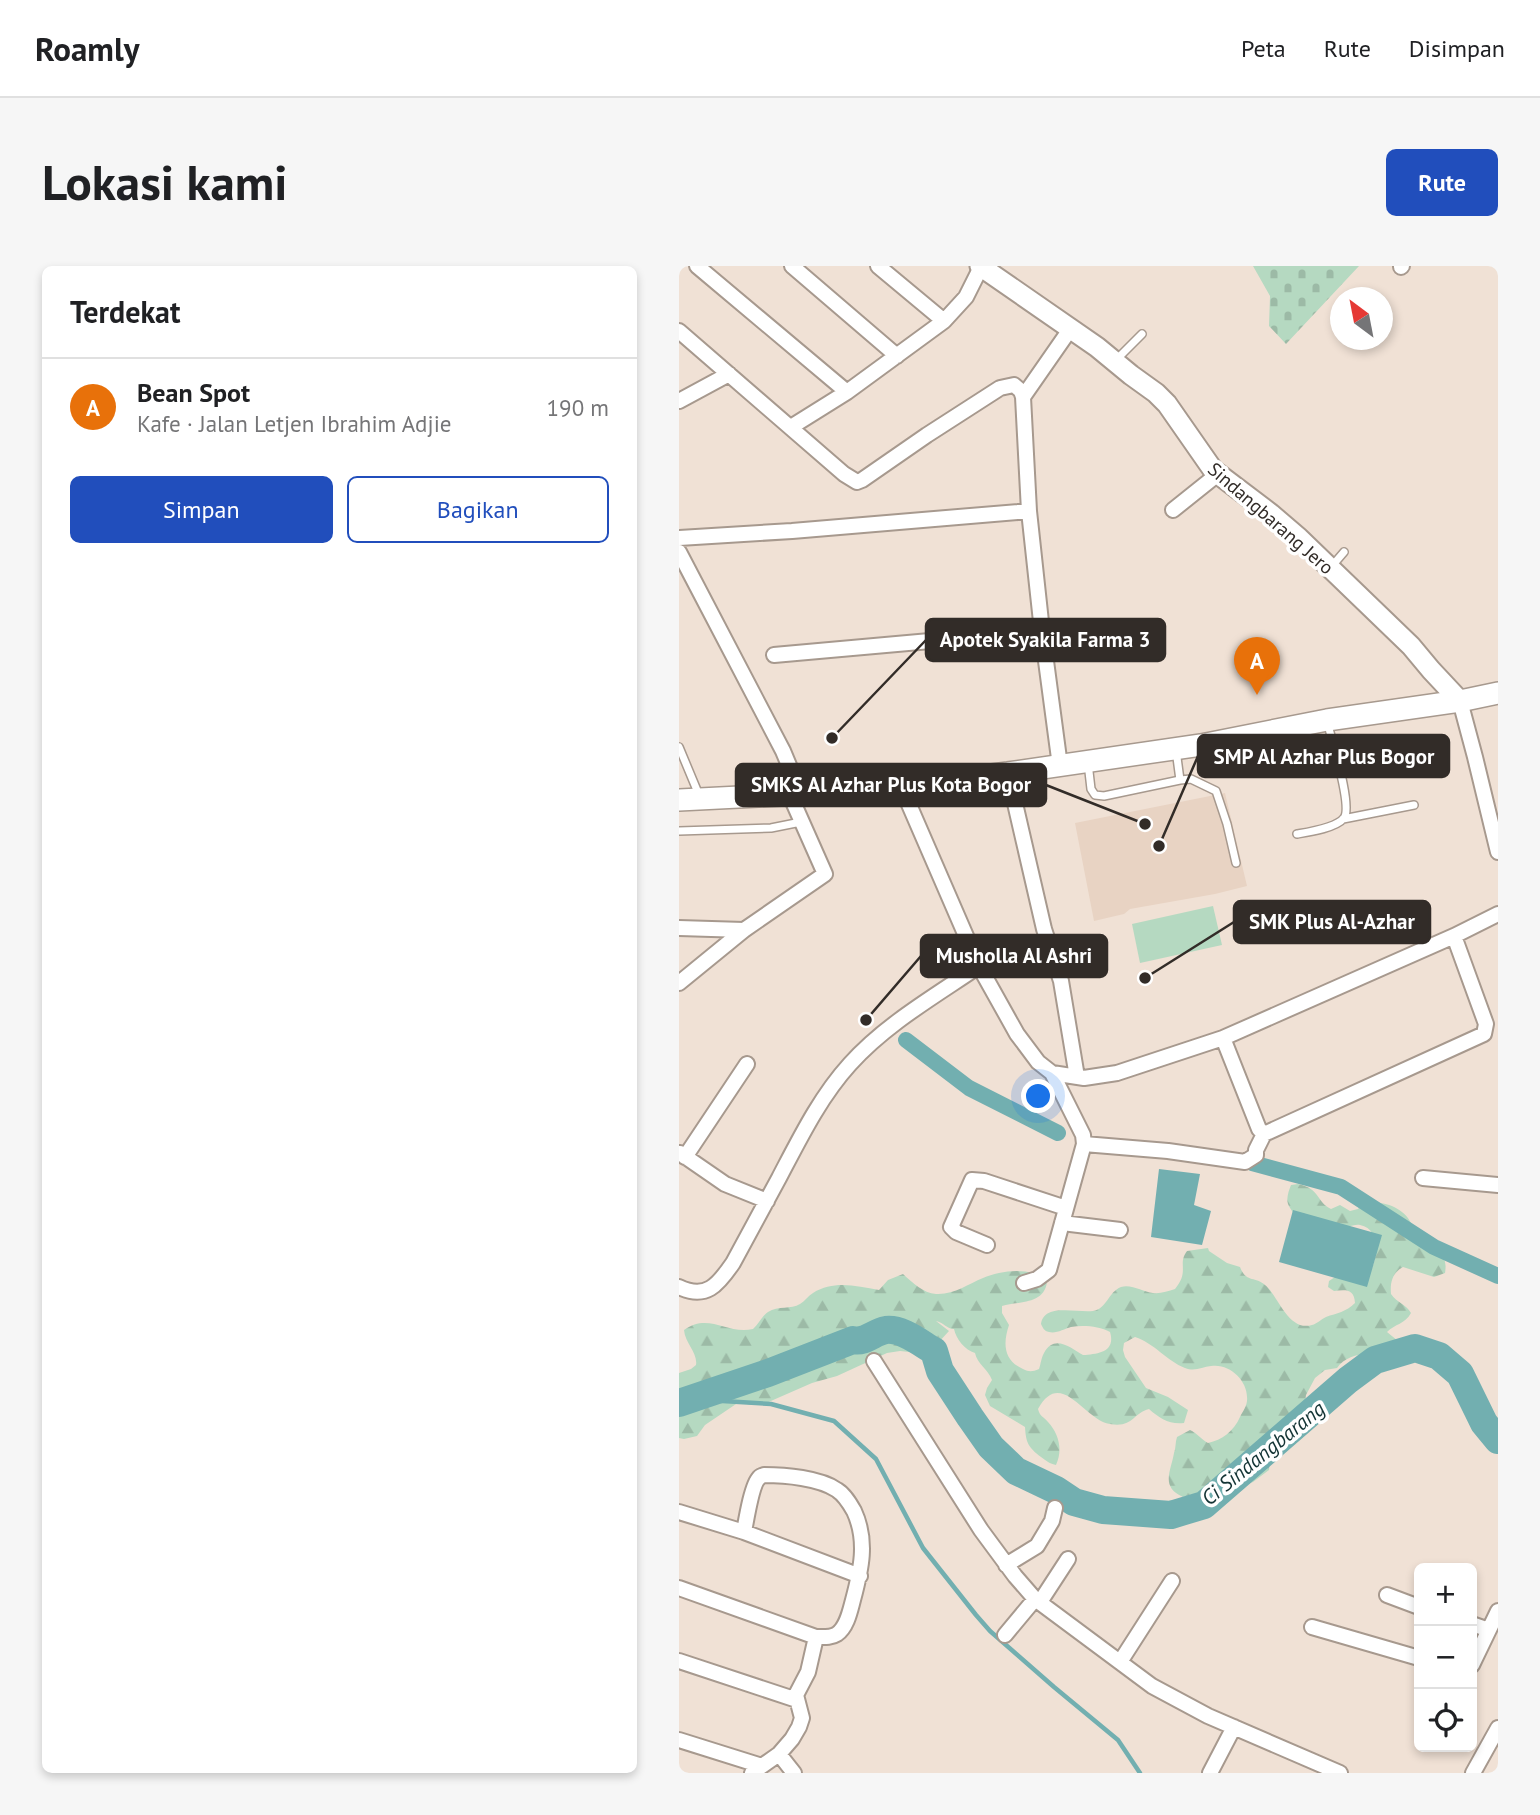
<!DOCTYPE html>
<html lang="id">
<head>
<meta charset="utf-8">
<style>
	body { margin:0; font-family:"PT Sans",sans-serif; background:#f6f6f6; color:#202124 }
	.controls { position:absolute; right:21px; bottom:21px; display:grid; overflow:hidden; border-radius:10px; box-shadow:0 4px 10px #0003 }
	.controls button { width:63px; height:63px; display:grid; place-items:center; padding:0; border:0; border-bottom:2px solid #e0e0e0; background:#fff; color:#202124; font:35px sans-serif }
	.compass { position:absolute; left:651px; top:21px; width:63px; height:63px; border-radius:50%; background:#fff; box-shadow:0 4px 10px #0003; rotate:328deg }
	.you { position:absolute; left:360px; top:831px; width:24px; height:24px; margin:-18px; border:5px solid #fff; border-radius:50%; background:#1a73e8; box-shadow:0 0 0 10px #1a73e833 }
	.badge { display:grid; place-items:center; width:46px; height:46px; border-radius:50%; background:#214ebc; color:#fff; font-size:23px; font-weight:700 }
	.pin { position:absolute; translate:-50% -58px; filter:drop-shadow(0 2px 4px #0008) }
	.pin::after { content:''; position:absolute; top:37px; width:24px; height:21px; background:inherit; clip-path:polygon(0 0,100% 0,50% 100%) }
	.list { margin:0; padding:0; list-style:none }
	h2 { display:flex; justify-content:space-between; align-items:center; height:91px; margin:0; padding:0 28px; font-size:30px }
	h2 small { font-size:23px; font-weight:400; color:#757577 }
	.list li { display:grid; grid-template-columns:46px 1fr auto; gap:21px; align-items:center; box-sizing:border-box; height:98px; padding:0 28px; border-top:2px solid #e0e0e0 }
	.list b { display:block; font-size:26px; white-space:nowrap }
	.list p { margin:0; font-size:23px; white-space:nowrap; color:#757577 }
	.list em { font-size:23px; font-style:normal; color:#757577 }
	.actions { display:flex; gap:14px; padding:21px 28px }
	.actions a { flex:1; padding:16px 0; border:2px solid #214ebc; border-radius:10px; text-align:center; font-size:24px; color:#214ebc }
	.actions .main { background:#214ebc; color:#fff }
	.icon { flex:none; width:38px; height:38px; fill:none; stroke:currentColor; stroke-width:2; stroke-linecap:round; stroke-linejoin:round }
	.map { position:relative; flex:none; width:819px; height:1507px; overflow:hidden; border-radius:10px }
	header { display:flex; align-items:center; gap:42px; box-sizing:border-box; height:98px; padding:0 35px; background:#fff; border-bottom:2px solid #e0e0e0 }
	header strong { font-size:33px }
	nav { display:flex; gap:38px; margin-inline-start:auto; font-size:24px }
	.intro { display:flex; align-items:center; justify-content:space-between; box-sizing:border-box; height:168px; padding:0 42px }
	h1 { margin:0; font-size:49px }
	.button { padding:18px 32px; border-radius:10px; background:#214ebc; color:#fff; font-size:24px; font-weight:700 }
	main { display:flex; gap:42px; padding:0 42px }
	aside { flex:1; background:#fff; border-radius:10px; box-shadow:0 4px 10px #0003 }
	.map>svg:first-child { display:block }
	.built { fill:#e8d3c3 }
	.forest { fill:url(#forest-firs) }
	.cemetery { fill:url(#cemetery-stones) }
	.garden { fill:#b5d9c1 }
	.water { fill:#72afb0 }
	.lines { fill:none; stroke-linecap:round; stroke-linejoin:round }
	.stream { stroke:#72afb0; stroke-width:4.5 }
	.canal { stroke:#72afb0; stroke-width:16 }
	.river { stroke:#72afb0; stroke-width:28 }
	.lane-casing { stroke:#a7998e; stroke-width:10 }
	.street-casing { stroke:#a7998e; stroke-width:18 }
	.secondary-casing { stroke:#a7998e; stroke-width:23 }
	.primary-casing { stroke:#a7998e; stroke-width:24 }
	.lane { stroke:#fff; stroke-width:7 }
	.street { stroke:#fff; stroke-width:14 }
	.secondary { stroke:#fff; stroke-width:19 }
	.primary { stroke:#fff; stroke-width:21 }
	.labels { text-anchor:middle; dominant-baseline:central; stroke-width:7; stroke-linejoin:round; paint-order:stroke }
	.street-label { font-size:19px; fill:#322c28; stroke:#fff }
	.water-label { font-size:21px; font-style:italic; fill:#143435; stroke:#fff }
	.leader { fill:none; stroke:#322c28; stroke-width:2.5 }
	.callout-dot { fill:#322c28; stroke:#fff; stroke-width:2.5 }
	.callout { fill:#322c28; stroke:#322c28; stroke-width:2.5 }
	.callout-label { font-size:21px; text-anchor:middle; font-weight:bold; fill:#fff }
</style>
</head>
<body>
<header>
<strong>Roamly</strong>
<nav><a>Peta</a><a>Rute</a><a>Disimpan</a></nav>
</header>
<div class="intro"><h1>Lokasi kami</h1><a class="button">Rute</a></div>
<main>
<aside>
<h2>Terdekat<small></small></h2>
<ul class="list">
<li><span class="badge" style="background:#e8710a">A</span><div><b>Bean Spot</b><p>Kafe · Jalan Letjen Ibrahim Adjie</p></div><em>190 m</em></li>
</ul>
<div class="actions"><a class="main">Simpan</a><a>Bagikan</a></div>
</aside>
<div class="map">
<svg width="819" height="1507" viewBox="0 0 819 1507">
	<defs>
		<pattern id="forest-firs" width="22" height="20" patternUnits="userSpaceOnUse" patternTransform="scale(1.75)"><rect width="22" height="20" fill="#b5d9c1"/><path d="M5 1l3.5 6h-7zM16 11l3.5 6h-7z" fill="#9cbaa6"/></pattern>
		<pattern id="cemetery-stones" width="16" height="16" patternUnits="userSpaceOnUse" patternTransform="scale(1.75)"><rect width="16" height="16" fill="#b5d9c1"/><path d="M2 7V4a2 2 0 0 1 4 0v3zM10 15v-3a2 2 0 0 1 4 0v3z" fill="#9cbaa6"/></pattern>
	</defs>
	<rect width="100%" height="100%" fill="#f0e1d5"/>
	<!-- built -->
	<path class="built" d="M546,527L568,620L536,628L451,643L445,648L415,655L396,557Z"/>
	<!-- forest -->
	<path class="forest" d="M619,918C642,923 637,936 652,943L661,939L671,945L679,943L684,937C701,934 724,940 732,957C736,964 733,972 740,978C753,988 770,983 766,1007L755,1011L724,1001C713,1007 711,1017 712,1028C718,1037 727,1038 732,1047C726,1058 716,1058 708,1066L719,1075C712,1093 705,1087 690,1088C677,1088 665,1092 658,1102L646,1104L636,1112L627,1129L625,1143L623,1148L599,1165L595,1171L592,1177L590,1204L574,1216L569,1218L534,1223L504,1231C481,1221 492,1205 495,1187C497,1182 496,1177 498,1171L511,1164C518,1167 522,1173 529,1177C543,1174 555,1165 561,1151C564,1145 569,1139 568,1131C568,1114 550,1097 532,1100C523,1101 516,1106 506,1102C488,1095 475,1077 456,1071L445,1077L444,1084L446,1091L467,1122L489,1131L509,1144L505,1157C491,1159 480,1152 470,1143C454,1147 454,1162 431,1158C405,1154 382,1101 359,1143C361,1151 364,1150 369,1156C380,1168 384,1184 377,1199C369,1197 368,1195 362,1191C349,1181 347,1177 346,1161L311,1140L306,1129L308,1122L313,1114C309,1103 298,1098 296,1087C286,1084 277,1073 275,1063C268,1063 264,1056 257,1055L270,1065L249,1088L221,1085L208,1087L158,1110L133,1117L85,1138L72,1139L60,1136L26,1159L18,1170L5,1173L0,1172V1107L12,1103L17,1099C19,1087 6,1077 5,1064C30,1046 48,1069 74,1063C80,1058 83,1050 89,1046C99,1039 112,1044 121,1038C126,1035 129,1030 134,1027C155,1014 177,1020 200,1024L209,1014L224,1008C234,1017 244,1027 257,1028C275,1029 289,1018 304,1012C323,1004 353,1000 368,1016C365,1039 339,1035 323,1040V1047L330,1059C324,1077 324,1094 344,1103C350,1106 353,1106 360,1103C362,1098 362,1092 365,1087C375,1068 391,1081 404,1089C419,1088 437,1086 431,1066C420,1060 404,1059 392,1061C385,1063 377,1068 370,1066C365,1065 364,1062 362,1058C365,1037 398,1047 414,1045C428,1043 429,1026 442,1021C453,1018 464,1026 474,1027C481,1028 489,1025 496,1023C511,1005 498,998 508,985L529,982L530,985L548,997L561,1001C567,1017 576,1010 586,1019C599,1029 609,1066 633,1059C638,1058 642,1053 647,1051C658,1047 667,1046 676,1037C675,1022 666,1024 655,1025L649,1021L650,1015L656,1011L691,1006C699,992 702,963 681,959C673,958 667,963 659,963C649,963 627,954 616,951C614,945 611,943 609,938C607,932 610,924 612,919Z"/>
	<!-- cemetery -->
	<path class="cemetery" d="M574,0H680L607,78L590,60L591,30Z"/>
	<!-- garden -->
	<path class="garden" d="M534,640L543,679L461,697L453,658Z"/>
	<!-- water -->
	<path class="water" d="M480,903L521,908L515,939L532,945L523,979L472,971Z
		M614,944L703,969L688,1021L600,996Z"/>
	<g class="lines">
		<!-- stream -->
		<path class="stream" d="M10,1133L92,1138L155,1155L197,1193L244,1282L297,1349L311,1365L375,1421L439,1474L461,1507"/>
		<!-- canal -->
		<path class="canal" d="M227,774L290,822L379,867
			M573,897L662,921L755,981L819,1010"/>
		<!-- river -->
		<path class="river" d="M0,1137L89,1107L174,1074C186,1077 195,1066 207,1064C223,1062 241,1077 255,1085L261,1105L291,1151L312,1181L337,1205L377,1224L395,1236L424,1244L492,1249L525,1239L669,1114L696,1094L736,1082L760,1090L781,1108L805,1157L819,1174"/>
		<!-- lane casing -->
		<g class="lane-casing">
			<path id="lane" d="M436,95L463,68
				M653,300L665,286
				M0,481L20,529
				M497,484L501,514
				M409,497L412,523L416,529L425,530L501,514L512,513L537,525L548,558L557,597
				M664,553L735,539
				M0,565L92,562L122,556
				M618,568C630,566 657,562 665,552C674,540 652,472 648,455"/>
		</g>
		<!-- street casing -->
		<g class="street-casing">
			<path id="street" d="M18,0L168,126
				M113,0L218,90
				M199,0L265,55
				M722,1L723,0
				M0,65L165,208L178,216L183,214L248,169L321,122L335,119L342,125L344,131L350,245L363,365L381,500
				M344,131L392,62
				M0,135L50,108
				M112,161L168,126L265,55L287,31L302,1
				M494,244L539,208
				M0,272L113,265L350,245
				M0,286L104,485L122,528
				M95,389L363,365
				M781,435L796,491L819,586
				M329,507L365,663L382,715L398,811
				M222,520L300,700L338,768L359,796L373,807L405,812L438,807L544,772L775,670L819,648
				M0,662L65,664
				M0,717L65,664L146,608L111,529
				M544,772L580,863L585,868
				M405,878L489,885L566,896L577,889V884L585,868L805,768L807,758L775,670
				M1,887L46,918L88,935
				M6,891L68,798
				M744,912L819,919
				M383,957L441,964
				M308,979L277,966L272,961L293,914L305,915L387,942
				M345,1017L358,1013L370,1004L405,878L404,869L373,807
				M0,1021C27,1034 39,1019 54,997C69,969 85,940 100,912C121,872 141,831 171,798C207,758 256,730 300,700
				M195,1095L302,1264L336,1310L356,1333L473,1420L529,1450L661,1507
				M0,1246L65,1266L181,1310
				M327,1299L358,1280L373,1255L376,1242
				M0,1322L137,1371C144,1371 152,1372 158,1368C168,1361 171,1345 174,1334C182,1304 189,1275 175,1245C171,1238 166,1229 158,1224C141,1212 106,1209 85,1209C83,1210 81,1210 80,1212C73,1218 67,1255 65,1266
				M708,1329L740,1341
				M361,1336L389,1293
				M793,1358L810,1364
				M633,1361L740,1392
				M326,1369L356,1333
				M0,1395L118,1434
				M441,1396L493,1315
				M793,1399L819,1345
				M0,1474L83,1500
				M100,1488L115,1507
				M73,1507L100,1488L113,1473L120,1461L123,1452L117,1429L129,1406L137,1371
				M531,1507L555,1461
				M794,1507L819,1462"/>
		</g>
		<!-- secondary casing -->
		<g class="secondary-casing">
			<path id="secondary" d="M301,0L418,81L452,109L477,127L488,138L534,204L592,248L620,272L732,380L752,404L781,435"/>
		</g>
		<!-- primary casing -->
		<g class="primary-casing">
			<path id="primary" d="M0,534L122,528L222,520L329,507L522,479L648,454L781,435L819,427"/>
		</g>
		<!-- lane -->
		<use href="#lane" class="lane"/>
		<!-- street -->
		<use href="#street" class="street"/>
		<!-- secondary -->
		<use href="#secondary" class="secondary"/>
		<!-- primary -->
		<use href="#primary" class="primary"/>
	</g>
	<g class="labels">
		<!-- street labels -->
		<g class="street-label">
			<text transform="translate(592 252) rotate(41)">Sindangbarang Jero</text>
		</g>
		<!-- water labels -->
		<g class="water-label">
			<text transform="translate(584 1187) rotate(-39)">Ci Sindangbarang</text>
		</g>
	</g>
	<!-- callouts -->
	<path class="leader" d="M153 472L247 374M480 580L519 490M466 558L367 519M466 712L555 656M187 754L242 690"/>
	<g class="callout-dot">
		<circle cx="153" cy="472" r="7"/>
		<circle cx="480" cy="580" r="7"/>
		<circle cx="466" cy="558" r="7"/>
		<circle cx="466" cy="712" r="7"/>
		<circle cx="187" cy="754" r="7"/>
	</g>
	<g class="callout">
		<rect x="247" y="353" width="239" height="42" rx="7"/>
		<rect x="519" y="469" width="251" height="42" rx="7"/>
		<rect x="57" y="498" width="310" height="42" rx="7"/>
		<rect x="555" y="635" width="196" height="42" rx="7"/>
		<rect x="242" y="669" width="186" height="42" rx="7"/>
	</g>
	<g class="callout-label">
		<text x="366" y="381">Apotek Syakila Farma 3</text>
		<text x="645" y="498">SMP Al Azhar Plus Bogor</text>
		<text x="212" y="526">SMKS Al Azhar Plus Kota Bogor</text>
		<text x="653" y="663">SMK Plus Al-Azhar</text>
		<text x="335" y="697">Musholla Al Ashri</text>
	</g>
</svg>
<div class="controls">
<button>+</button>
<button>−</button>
<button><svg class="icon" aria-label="locate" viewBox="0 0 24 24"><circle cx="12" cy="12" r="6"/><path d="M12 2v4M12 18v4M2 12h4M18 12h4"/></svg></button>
</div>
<svg class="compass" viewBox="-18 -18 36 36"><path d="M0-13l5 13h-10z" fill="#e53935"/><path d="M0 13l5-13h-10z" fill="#757577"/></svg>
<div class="you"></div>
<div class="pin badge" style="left:578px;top:429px;background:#e8710a">A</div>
</div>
</main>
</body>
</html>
